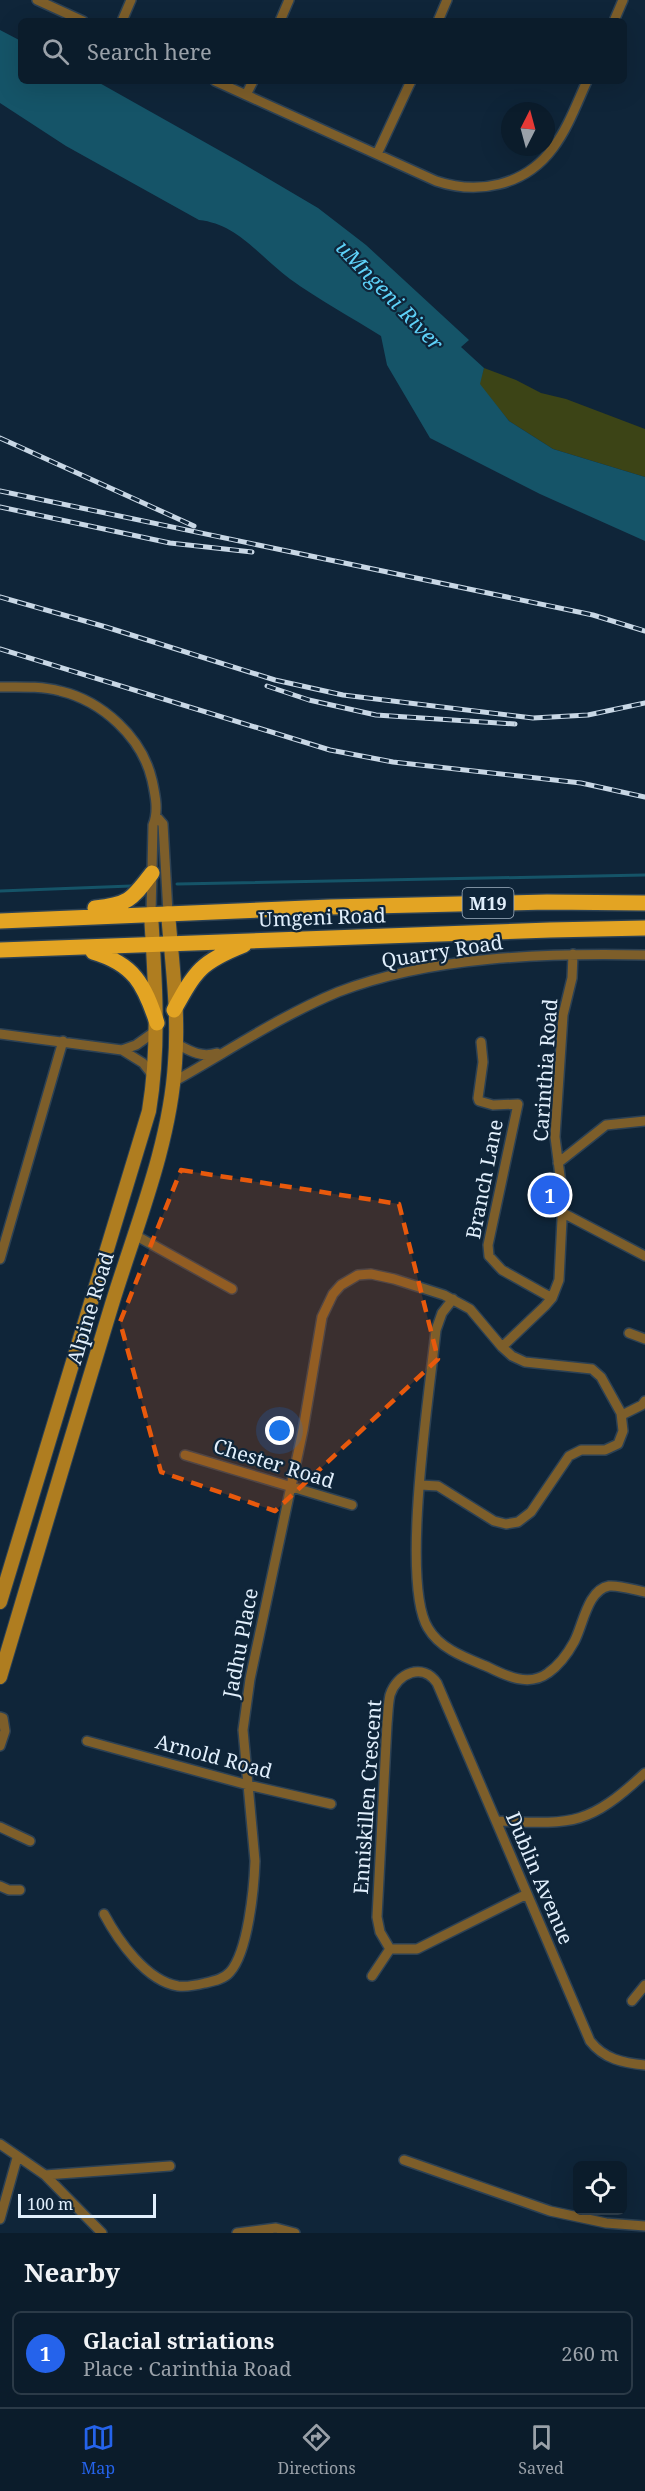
<!DOCTYPE html>
<html lang="en">
<head>
<meta charset="utf-8">
<style>
	body { margin:0; font-family:"Noto Serif",serif; background:#142533; color:#f1f3f6 }
	.controls { position:absolute; right:18px; bottom:18px; display:grid; overflow:hidden; border-radius:9px; box-shadow:0 6px 24px #0002 }
	.controls button { width:54px; height:54px; display:grid; place-items:center; padding:0; border:0; border-bottom:2px solid #2b3a47; background:#0b1c2b; color:#f1f3f6; font:30px sans-serif }
	.compass { position:absolute; left:501px; top:102px; width:54px; height:54px; border-radius:50%; background:#0b1c2b; box-shadow:0 6px 24px #0002; rotate:6deg }
	.scale { position:absolute; left:18px; bottom:15px; width:138px; box-sizing:border-box; padding-left:6px; border:3px solid #e1effc; border-top:0; font-size:16px; line-height:21px; white-space:nowrap; color:#e1effc; -webkit-text-stroke:4px #0f2539; paint-order:stroke }
	.you { position:absolute; left:280px; top:1431px; width:21px; height:21px; margin:-15px; border:4px solid #fff; border-radius:50%; background:#1a73e8; box-shadow:0 0 0 9px #1a73e833 }
	.badge { display:grid; place-items:center; width:39px; height:39px; border-radius:50%; background:#2563eb; color:#fff; font-size:20px; font-weight:700 }
	.pin { position:absolute; translate:-50% -50%; border:3px solid #fff; box-shadow:0 2px 6px #0006 }
	.list { margin:0; padding:0; list-style:none }
	h2 { display:flex; justify-content:space-between; align-items:center; height:78px; margin:0; padding:0 24px; font-size:26px }
	h2 small { font-size:20px; font-weight:400; color:#9aa1a9 }
	.list li { display:grid; grid-template-columns:39px 1fr auto; gap:18px; align-items:center; box-sizing:border-box; height:84px; margin:0 12px 12px; padding:0 12px; border:2px solid #2b3a47; border-radius:9px }
	.list b { display:block; font-size:22px; white-space:nowrap }
	.list p { margin:0; font-size:20px; white-space:nowrap; color:#9aa1a9 }
	.list em { font-size:20px; font-style:normal; color:#9aa1a9 }
	.icon { flex:none; width:33px; height:33px; fill:none; stroke:currentColor; stroke-width:2; stroke-linecap:round; stroke-linejoin:round }
	.map { position:relative; flex:none; width:645px; height:2233px; overflow:hidden }
	.search { position:absolute; background:#0b1c2b; box-shadow:0 6px 24px #0002; left:18px; right:18px; top:18px; height:66px; display:flex; align-items:center; gap:15px; box-sizing:border-box; padding:0 21px; border-radius:9px; color:#9aa1a9; font-size:22px }
	.sheet { height:174px; background:#0b1c2b }
	nav { display:flex; justify-content:space-around; align-items:center; box-sizing:border-box; height:84px; border-top:2px solid #2b3a47; background:#0b1c2b; font-size:16px; color:#9aa1a9 }
	nav a { display:grid; justify-items:center; gap:3px }
	nav .on { color:#2563eb }
	.map>svg:first-child { display:block }
	.green { fill:#3c4416 }
	.water { fill:#155468 }
	.lines { fill:none; stroke-linecap:round; stroke-linejoin:round }
	.stream { stroke:#155468; stroke-width:3 }
	.minor-casing { stroke:#2c4154; stroke-width:12 }
	.secondary-casing { stroke:#2c4154; stroke-width:16 }
	.trunk-casing { stroke:#2c4154; stroke-width:18 }
	.minor { stroke:#7d5e2a; stroke-width:9 }
	.secondary { stroke:#af7d20; stroke-width:14 }
	.trunk { stroke:#e3a423; stroke-width:15 }
	.rail-casing { stroke:#c8d7e5; stroke-width:5 }
	.rail { stroke:#0f2539; stroke-width:3; stroke-dasharray:9; stroke-linecap:butt }
	.marked { fill:#e8590c; fill-opacity:0.2; stroke:#e8590c; stroke-width:4.5; stroke-dasharray:12 8; stroke-linejoin:round }
	.labels { text-anchor:middle; dominant-baseline:central; stroke-width:4.5; stroke-linejoin:round; paint-order:stroke }
	.shield { fill:#0f2539; stroke:#a2b2c2; stroke-width:1.5 }
	.shield-label { font-size:18px; font-weight:bold; fill:#e1effc }
	.street-label { font-size:20px; fill:#e1effc; stroke:#0f2539 }
	.water-label { font-size:21px; font-style:italic; fill:#5ed1f8; stroke:#0f2539 }
</style>
</head>
<body>
<div class="map">
<svg width="645" height="2233" viewBox="0 0 645 2233">
	<rect width="100%" height="100%" fill="#0f2539"/>
	<!-- green -->
	<path class="green" d="M484,368L516,380L541,393L566,399L645,429V477L553,449L509,421L479,384Z"/>
	<!-- water -->
	<path class="water" d="M0,30L21,41V81H96L240,162L318,208L366,245L469,340L461,347L484,368L480,384L509,421L553,449L645,477V541L540,494L430,438L387,365L381,336C351,317 319,300 290,279C260,257 238,224 199,220L66,146L0,103Z"/>
	<g class="lines">
		<!-- stream -->
		<path class="stream" d="M177,884L645,875
			M0,891L131,886"/>
		<!-- minor casing -->
		<g class="minor-casing">
			<path id="minor" d="M37,0L83,21
				M122,21L131,0
				M280,21L289,0
				M438,21L447,0
				M614,21L623,0
				M215,81L436,181C478,195 525,186 553,148C568,128 577,103 587,81
				M246,95L253,81
				M377,154L411,81
				M0,687C20,687 41,686 60,691C102,701 142,737 152,780C155,794 159,811 153,825L151,914
				M156,816L163,824L168,913
				M0,1034L122,1050L143,1063L154,1077
				M481,1042L483,1062L478,1098L479,1101L493,1105L518,1104L488,1245L489,1256L502,1270L552,1298
				M175,1043C190,1051 201,1058 217,1053
				M122,1050L136,1045L157,1030
				M173,1082C227,1052 280,1016 338,992C431,956 546,953 645,955
				M558,1163L606,1125L645,1121
				M563,1213L645,1256
				M133,1234L232,1289
				M0,1259L63,1041
				M453,1299L442,1313L436,1330C430,1388 400,1583 428,1628C440,1649 466,1658 488,1667C506,1676 529,1687 548,1673C558,1666 568,1653 574,1642C583,1626 587,1590 609,1586C620,1585 634,1590 645,1592
				M629,1333L645,1339
				M502,1347L545,1306L552,1298L559,1280L563,1199L555,1137L563,1015L572,978L573,954
				M622,1415L642,1405L645,1401
				M185,1455L352,1505
				M0,1717L3,1718L5,1731L0,1746
				M87,1741L248,1785L331,1804
				M496,1821C572,1824 587,1827 645,1773
				M0,1827L30,1841
				M0,1886L9,1890H20
				M527,1894L417,1949H390L380,1932L377,1917L387,1724C388,1714 388,1704 390,1695C397,1673 423,1662 437,1683L590,2041C604,2059 623,2063 645,2065
				M104,1914C118,1940 146,1981 178,1986C186,1987 197,1985 205,1983C214,1981 224,1979 230,1972C248,1952 254,1889 255,1861L243,1730L250,1679L303,1430L322,1317L333,1294L341,1285L358,1275L371,1274L394,1279L444,1295L470,1309L502,1347L512,1356L525,1362L592,1369L601,1377L621,1413L623,1431L618,1444L605,1450H581L569,1456L531,1512L518,1522L506,1524L494,1521L438,1486L420,1485
				M372,1976L390,1949
				M632,2001L645,1985
				M0,2144L45,2175L102,2233
				M404,2160L550,2211L606,2223L645,2226
				M45,2175L170,2166
				M0,2219L17,2158
				M237,2233L276,2228L295,2233"/>
		</g>
		<!-- secondary casing -->
		<g class="secondary-casing">
			<path id="secondary" d="M0,1602L149,1111C160,1045 155,980 151,914
				M0,1677C37,1553 74,1428 112,1304C136,1226 170,1145 175,1063C179,1014 172,962 168,913"/>
		</g>
		<!-- trunk casing -->
		<g class="trunk-casing">
			<path id="trunk" d="M95,908C130,904 132,899 152,873
				M0,921L330,907L547,902L645,903
				M0,950L550,930L645,928
				M93,952C134,964 144,984 157,1023
				M174,1010C196,970 201,962 244,945"/>
		</g>
		<!-- minor -->
		<use href="#minor" class="minor"/>
		<!-- secondary -->
		<use href="#secondary" class="secondary"/>
		<!-- trunk -->
		<use href="#trunk" class="trunk"/>
		<!-- rail casing -->
		<g class="rail-casing">
			<path id="rail" d="M0,438L194,526
				M0,491L593,615L645,631
				M0,507L170,543L252,552
				M0,597L106,627L275,680L343,695L533,718L588,715L645,703
				M0,649L330,750L393,762L581,783L645,797
				M267,686L309,700L376,715L515,724"/>
		</g>
		<!-- rail -->
		<use href="#rail" class="rail"/>
	</g>
	<!-- marked area -->
	<path class="marked" d="M181,1170L399,1204L438,1359L275,1511L161,1472L120,1322Z"/>
	<g class="labels">
		<!-- shield labels -->
		<rect class="shield" x="462.5" y="888" width="51" height="30" rx="4.5"/>
		<g class="shield-label">
			<text x="488" y="903">M19</text>
		</g>
		<!-- street labels -->
		<g class="street-label">
			<text transform="translate(322 917) rotate(-2)">Umgeni Road</text>
			<text transform="translate(442 951) rotate(-9)">Quarry Road</text>
			<text transform="translate(545 1070) rotate(-86)">Carinthia Road</text>
			<text transform="translate(484 1179) rotate(-79)">Branch Lane</text>
			<text transform="translate(90 1308) rotate(-73)">Alpine Road</text>
			<text transform="translate(274 1463) rotate(17)">Chester Road</text>
			<text transform="translate(240 1643) rotate(-79)">Jadhu Place</text>
			<text transform="translate(214 1756) rotate(15)">Arnold Road</text>
			<text transform="translate(367 1797) rotate(-86)">Enniskillen Crescent</text>
			<text transform="translate(540 1878) rotate(67)">Dublin Avenue</text>
		</g>
		<!-- water labels -->
		<g class="water-label">
			<text transform="translate(390 295) rotate(46)">uMngeni River</text>
		</g>
	</g>
</svg>
<div class="controls">
<button><svg class="icon" aria-label="locate" viewBox="0 0 24 24"><circle cx="12" cy="12" r="6"/><path d="M12 2v4M12 18v4M2 12h4M18 12h4"/></svg></button>
</div>
<svg class="compass" viewBox="-18 -18 36 36"><path d="M0-13l5 13h-10z" fill="#e53935"/><path d="M0 13l5-13h-10z" fill="#9aa1a9"/></svg>
<div class="scale">100 m</div>
<div class="you"></div>
<div class="pin badge" style="left:550px;top:1195px">1</div>
<div class="search"><svg class="icon" aria-label="search" viewBox="0 0 24 24"><circle cx="10" cy="10" r="6"/><path d="M15 15l6 6"/></svg>Search here</div>
</div>
<section class="sheet">
<h2>Nearby<small></small></h2>
<ul class="list">
<li><span class="badge">1</span><div><b>Glacial striations</b><p>Place · Carinthia Road</p></div><em>260 m</em></li>
</ul>
</section>
<nav>
<a class="on"><svg class="icon" aria-label="map" viewBox="0 0 24 24"><path d="M3 6l6-2 6 2 6-2v14l-6 2-6-2-6 2zM9 4v14M15 6v14"/></svg>Map</a>
<a><svg class="icon" aria-label="directions" viewBox="0 0 24 24"><path d="M12 3l9 9-9 9-9-9zM9 14v-3h6M13 9l2 2-2 2"/></svg>Directions</a>
<a><svg class="icon" aria-label="saved" viewBox="0 0 24 24"><path d="M7 4h10v16l-5-4-5 4z"/></svg>Saved</a>
</nav>
</body>
</html>
